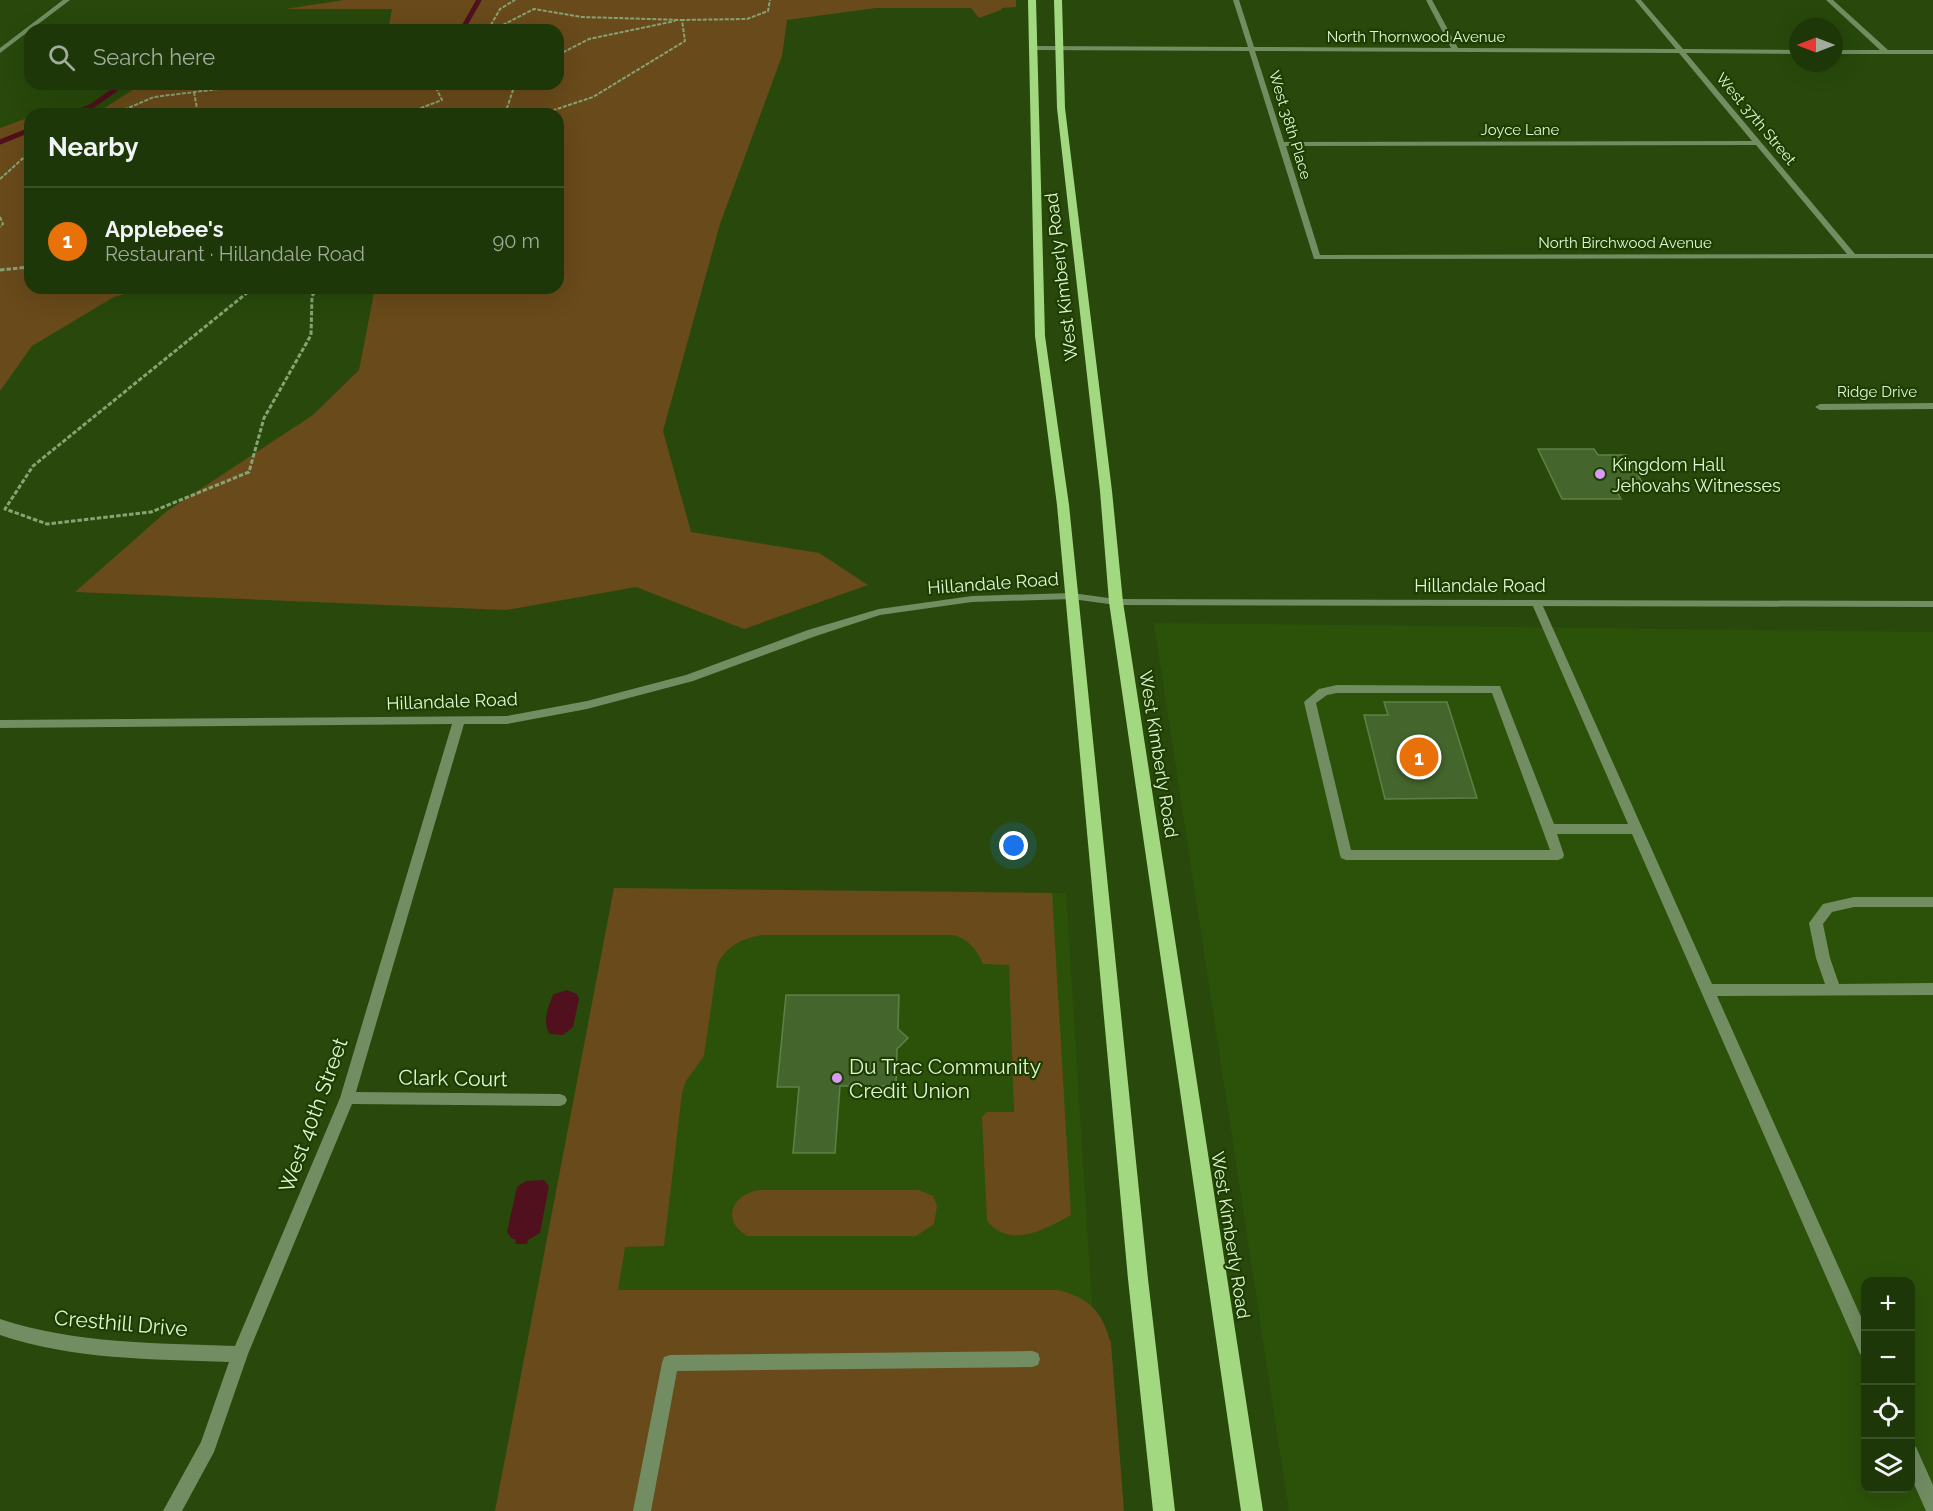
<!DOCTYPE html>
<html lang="en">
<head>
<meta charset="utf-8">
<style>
	body { margin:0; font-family:Raleway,sans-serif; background:#263f12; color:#f1f3f6 }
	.controls { position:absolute; right:18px; bottom:18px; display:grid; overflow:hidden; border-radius:12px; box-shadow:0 6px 24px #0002 }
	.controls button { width:54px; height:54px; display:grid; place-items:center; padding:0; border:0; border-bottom:2px solid #3c5129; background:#1e3708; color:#f1f3f6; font:30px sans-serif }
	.compass { position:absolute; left:1789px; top:18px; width:54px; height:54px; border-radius:50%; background:#1e3708; box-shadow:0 6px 24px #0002; rotate:270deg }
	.you { position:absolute; left:1014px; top:846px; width:21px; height:21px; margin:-15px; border:4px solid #fff; border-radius:50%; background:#1a73e8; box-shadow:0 0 0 9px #1a73e833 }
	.badge { display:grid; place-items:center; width:39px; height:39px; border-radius:50%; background:#bca0f2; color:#fff; font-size:20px; font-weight:700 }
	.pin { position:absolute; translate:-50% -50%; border:3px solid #fff; box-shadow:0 2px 6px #0006 }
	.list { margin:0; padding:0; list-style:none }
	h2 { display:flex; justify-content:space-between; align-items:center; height:78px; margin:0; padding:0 24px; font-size:26px }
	h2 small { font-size:20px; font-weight:400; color:#a1ac9c }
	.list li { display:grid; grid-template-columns:39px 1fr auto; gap:18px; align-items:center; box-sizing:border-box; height:108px; padding:0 24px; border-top:2px solid #3c5129 }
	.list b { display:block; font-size:22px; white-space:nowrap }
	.list p { margin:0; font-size:20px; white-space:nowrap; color:#a1ac9c }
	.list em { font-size:20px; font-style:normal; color:#a1ac9c }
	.icon { flex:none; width:33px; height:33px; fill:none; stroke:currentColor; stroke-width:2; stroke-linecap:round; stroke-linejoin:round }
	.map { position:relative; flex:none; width:1933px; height:1511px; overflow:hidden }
	.search { position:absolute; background:#1e3708; box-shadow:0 6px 24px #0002; left:24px; top:24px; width:540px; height:66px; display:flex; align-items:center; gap:15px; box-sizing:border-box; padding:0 21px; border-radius:18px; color:#a1ac9c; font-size:22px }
	.panel { position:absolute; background:#1e3708; box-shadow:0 6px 24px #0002; left:24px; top:108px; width:540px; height:186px; border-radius:18px }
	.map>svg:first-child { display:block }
	.built { fill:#2c520a; fill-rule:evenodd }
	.green { fill:#694a1a }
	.water { fill:#50101d }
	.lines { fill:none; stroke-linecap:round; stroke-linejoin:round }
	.stream { stroke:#50101d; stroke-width:5 }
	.building { fill:#44662d; stroke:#5d8146; stroke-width:1.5 }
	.path-far1 { stroke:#87a273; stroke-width:2; stroke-dasharray:4 1.5; stroke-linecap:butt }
	.path { stroke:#87a273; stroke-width:3; stroke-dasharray:4.5 2; stroke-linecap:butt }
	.lane { fill:#728d62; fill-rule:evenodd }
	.street { fill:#728d62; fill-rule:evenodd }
	.primary { fill:#a2d980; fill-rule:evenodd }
	.poi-dot { fill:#d99af7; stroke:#1d3e00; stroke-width:2 }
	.labels { text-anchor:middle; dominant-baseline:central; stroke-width:4.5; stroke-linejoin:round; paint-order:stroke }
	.far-street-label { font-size:15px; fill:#e0f5d5; stroke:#1d3e00 }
	.street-label { font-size:18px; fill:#e0f5d5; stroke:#1d3e00 }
	.poi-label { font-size:18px; fill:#e0f5d5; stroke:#1d3e00; text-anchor:start }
	.near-poi-label { font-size:21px; fill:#e0f5d5; stroke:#1d3e00; text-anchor:start }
	.near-street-label { font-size:21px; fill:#e0f5d5; stroke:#1d3e00 }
</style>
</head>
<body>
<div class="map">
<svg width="1933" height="1511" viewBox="0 0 1933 1511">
	<rect width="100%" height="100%" fill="#28490b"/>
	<!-- built -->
	<path class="built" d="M1154,623L1933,632V1511H1289ZM1866,1282H1910V1488H1866Z
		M614,888L1066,893L1105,1511H495Z"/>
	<!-- green -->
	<path class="green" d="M344,0H1016V7L1002,8L1001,10L979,18L971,8H876L787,20L782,56L720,224L663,431L691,532L819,553L868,585L744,629L636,587L506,610L75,592L167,511L313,415L359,370L375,288H558V114H95L142,84H558V30H388L392,9H285Z
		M27,118H30V288H145L114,297L32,346L0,391V128Z
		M614,888L1052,893L1071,1215C1044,1230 1010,1249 987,1221L982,1117L987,1112H1014L1009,965L983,964C977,949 968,939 953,935H763C743,938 725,946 717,966L704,1056L686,1081L682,1093L664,1246L625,1247L618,1290H1058C1090,1298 1102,1312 1111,1343L1124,1511H495Z
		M760,1190H919L933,1196L937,1206L934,1224L916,1236H747C720,1220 733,1193 760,1190Z"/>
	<!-- water -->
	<path class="water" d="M567,990L577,994L579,999L573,1027L563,1035L550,1034C542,1024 548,1004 554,994Z
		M544,1180L549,1186L540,1233L528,1240L527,1244H516L515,1239H512L507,1232L517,1187L526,1181Z"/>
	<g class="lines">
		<!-- stream -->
		<path class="stream" d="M462,30L479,0
			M72,114L92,106L123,84
			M0,142L30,130"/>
	</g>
	<!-- building -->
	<path class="building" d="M1538,449H1594L1598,455H1626L1645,487L1615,488L1621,499H1562Z
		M1384,702H1447L1477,798L1385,799L1364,715H1388Z
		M786,995H899L898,1029L908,1038L897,1049L896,1086H840L835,1153H793L799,1087H777Z"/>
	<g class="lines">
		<!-- path-far1 -->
		<path class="path-far1" d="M488,30L500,9L515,0
			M493,30L534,9L582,17L682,20
			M558,55L589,39L675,21
			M194,92L198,114
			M114,114L154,97L244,86L310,87L319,84
			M405,114L442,100L434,84
			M505,114L515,84
			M542,114L593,97L685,41L682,20L747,19L768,11L770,0
			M0,179L30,152
			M0,217L3,224L0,227"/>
		<!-- path -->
		<path class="path" d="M0,270L30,267
			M253,288L33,466L5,509L47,524L151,512L249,472L264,418L311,335L312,296L318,288"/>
		<!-- lane -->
		<path class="lane" d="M1537,601L1542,604L1712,984H1825L1816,958L1809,923L1823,904L1854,897H1933V907H1854L1832,912L1823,924L1830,958L1839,984L1933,983V995L1717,996L1866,1328V1356L1860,1354L1632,834H1557L1564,855L1563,858L1558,860H1346L1341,858L1340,855L1304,702L1319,689L1337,685L1500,686L1554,824H1628L1532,604ZM1337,693H1492L1550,850H1351L1316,703L1327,695Z
			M1032,1351L1038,1353L1040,1359L1038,1365L1032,1367L677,1371L651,1511H633L662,1363L664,1357L670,1355Z
			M1910,1445L1916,1447L1933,1485V1511H1926L1910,1475Z"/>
		<!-- street -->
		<path class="street" d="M63,0H70L0,53V48Z
			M1233,0H1239L1254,47L1451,48L1426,0H1432L1458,48L1676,49L1635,0H1641L1683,49L1798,50V54L1686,53L1855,254H1933V258L1314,259L1249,51L1033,50L1030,48L1033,46L1248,47ZM1255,51L1679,53L1752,141L1284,142ZM1756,145L1847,254L1320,255L1286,146Z
			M1826,0H1833L1888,50H1933V54H1834V50H1880Z
			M1933,403V409L1820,410L1815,407L1820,404Z
			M1072,593L1116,599L1933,601V607L1116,605L1072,599L972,602L880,615L816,636L693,681L587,709L507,724H464L356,1092L560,1094L565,1096L567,1100L565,1104L560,1106L352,1104L248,1354L214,1452L182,1511H163L201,1442L229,1362C151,1359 74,1360 0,1335V1319C76,1344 156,1343 235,1346L340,1098L452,724L0,728V720L507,716L587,701L686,675L808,630L879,609L972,596Z"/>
		<!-- primary -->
		<path class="primary" d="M1028,0H1036L1045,336L1069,505L1148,1279L1175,1511H1153L1128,1279L1057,505L1035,336Z
			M1054,0H1062L1065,108L1112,491L1123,602L1263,1511H1241L1109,602L1100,491L1057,108Z"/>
	</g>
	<!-- markers -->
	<g class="poi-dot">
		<circle cx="1600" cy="474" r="6"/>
		<circle cx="837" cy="1078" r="6"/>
	</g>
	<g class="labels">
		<!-- far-street labels -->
		<g class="far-street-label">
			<text x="1416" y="37">North Thornwood Avenue</text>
			<text transform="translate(1756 119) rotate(50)">West 37th Street</text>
			<text transform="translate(1290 125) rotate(73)">West 38th Place</text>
			<text x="1520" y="130">Joyce Lane</text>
			<text x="1625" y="243">North Birchwood Avenue</text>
			<text x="1877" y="392">Ridge Drive</text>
		</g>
		<!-- street labels -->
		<g class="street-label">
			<text transform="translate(1061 277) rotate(-97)">West Kimberly Road</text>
			<text transform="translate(993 583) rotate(-4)">Hillandale Road</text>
			<text x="1480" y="585">Hillandale Road</text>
			<text transform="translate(452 701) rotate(-2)">Hillandale Road</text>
			<text transform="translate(1159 754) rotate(81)">West Kimberly Road</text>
			<text transform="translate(1231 1235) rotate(81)">West Kimberly Road</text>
		</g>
		<!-- poi labels -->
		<g class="poi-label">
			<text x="1612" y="464">Kingdom Hall<tspan x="1612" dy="21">Jehovahs Witnesses</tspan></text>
		</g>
		<!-- near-poi labels -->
		<g class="near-poi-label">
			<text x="849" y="1066">Du Trac Community<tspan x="849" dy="24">Credit Union</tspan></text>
		</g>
		<!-- near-street labels -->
		<g class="near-street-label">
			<text transform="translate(453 1078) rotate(1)">Clark Court</text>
			<text transform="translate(313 1115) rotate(-70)">West 40th Street</text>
			<text transform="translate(121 1323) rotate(5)">Cresthill Drive</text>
		</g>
	</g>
</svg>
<div class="controls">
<button>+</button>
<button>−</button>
<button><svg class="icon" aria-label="locate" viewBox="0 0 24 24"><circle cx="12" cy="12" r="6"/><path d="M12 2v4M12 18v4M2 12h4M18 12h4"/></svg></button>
<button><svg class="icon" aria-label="layers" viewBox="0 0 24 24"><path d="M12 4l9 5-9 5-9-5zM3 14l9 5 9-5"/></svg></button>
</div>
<svg class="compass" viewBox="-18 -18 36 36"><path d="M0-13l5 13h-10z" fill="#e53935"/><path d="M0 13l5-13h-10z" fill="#a1ac9c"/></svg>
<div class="you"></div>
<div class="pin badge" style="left:1419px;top:757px;background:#e8710a">1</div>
<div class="search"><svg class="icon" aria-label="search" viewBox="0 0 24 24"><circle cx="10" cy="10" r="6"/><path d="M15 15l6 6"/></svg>Search here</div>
<section class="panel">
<h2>Nearby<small></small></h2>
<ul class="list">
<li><span class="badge" style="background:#e8710a">1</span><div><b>Applebee's</b><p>Restaurant · Hillandale Road</p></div><em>90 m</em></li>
</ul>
</section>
</div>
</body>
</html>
